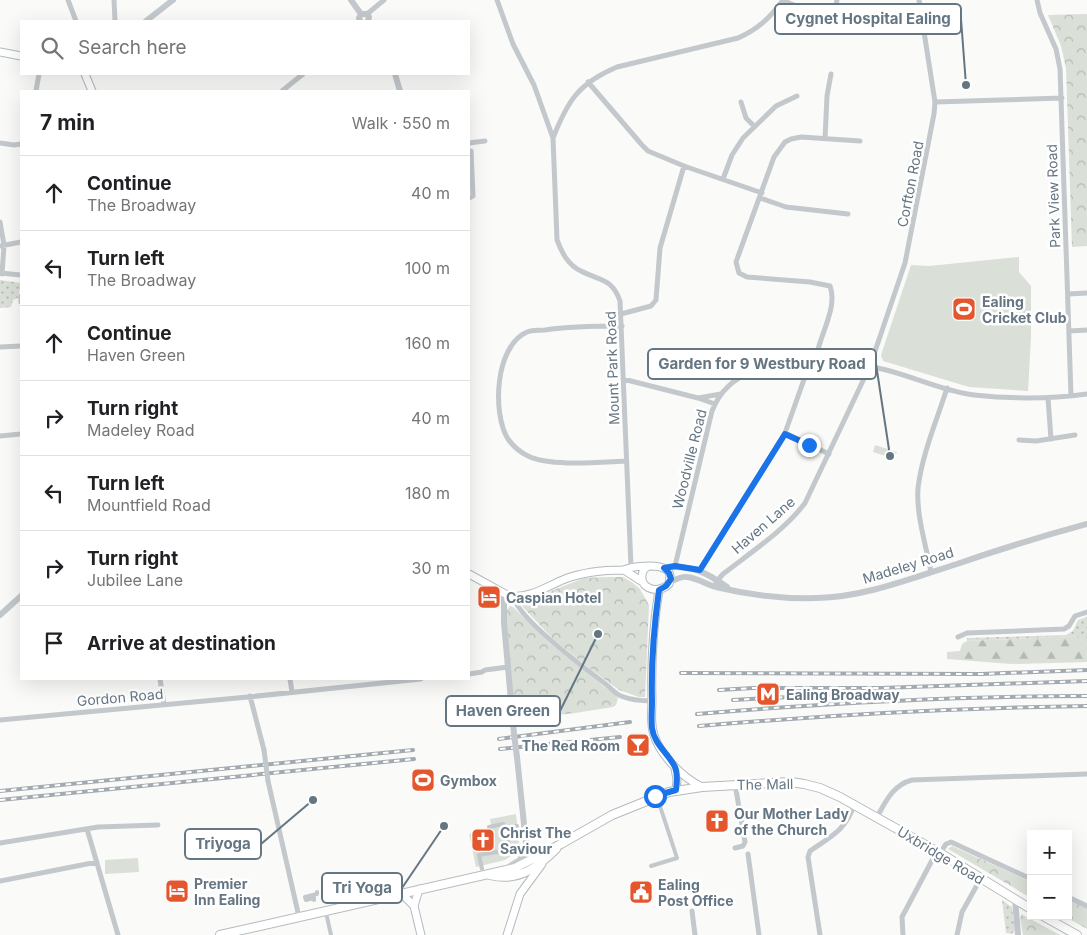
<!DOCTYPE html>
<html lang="en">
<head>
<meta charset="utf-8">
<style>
	body { margin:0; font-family:Inter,sans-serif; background:#f6f6f6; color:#202124 }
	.controls { position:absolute; right:15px; bottom:15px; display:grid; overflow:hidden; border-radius:0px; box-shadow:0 5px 20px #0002 }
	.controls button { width:45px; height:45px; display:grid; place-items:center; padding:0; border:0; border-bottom:1px solid #e0e0e0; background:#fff; color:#202124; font:25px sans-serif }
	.stop { position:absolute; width:15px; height:15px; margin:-11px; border:4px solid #1a73e8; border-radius:50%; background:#fff }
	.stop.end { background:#1a73e8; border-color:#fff; box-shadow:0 1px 5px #0008 }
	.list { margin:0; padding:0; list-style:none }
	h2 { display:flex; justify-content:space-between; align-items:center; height:65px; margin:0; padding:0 20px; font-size:21px }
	h2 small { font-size:16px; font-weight:400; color:#757577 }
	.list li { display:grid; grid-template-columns:32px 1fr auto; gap:15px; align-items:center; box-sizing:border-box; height:75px; padding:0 20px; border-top:1px solid #e0e0e0 }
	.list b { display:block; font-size:19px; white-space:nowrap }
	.list p { margin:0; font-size:16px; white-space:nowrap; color:#757577 }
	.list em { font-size:16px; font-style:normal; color:#757577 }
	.icon { flex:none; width:28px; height:28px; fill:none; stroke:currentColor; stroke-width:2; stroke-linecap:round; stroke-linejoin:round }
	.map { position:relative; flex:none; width:1087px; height:935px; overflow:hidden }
	.search { position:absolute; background:#fff; box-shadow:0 5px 20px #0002; left:20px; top:20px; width:450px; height:55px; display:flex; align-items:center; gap:12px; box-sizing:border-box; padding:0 18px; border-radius:0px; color:#757577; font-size:19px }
	.panel { position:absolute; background:#fff; box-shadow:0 5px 20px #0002; left:20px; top:90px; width:450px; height:590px; border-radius:0px }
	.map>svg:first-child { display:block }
	.grass { fill:url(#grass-dots) }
	.forest { fill:url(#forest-firs) }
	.park { fill:url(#park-crowns) }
	.garden { fill:#dadfd7 }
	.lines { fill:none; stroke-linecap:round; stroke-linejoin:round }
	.secondary-casing { stroke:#b3babf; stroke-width:9 }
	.primary-casing { stroke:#b5babe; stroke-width:10 }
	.pedestrian { stroke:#c3c8cc; stroke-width:4 }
	.minor { stroke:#c3c8cc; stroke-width:5 }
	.tertiary { stroke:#c3c8cc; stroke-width:6 }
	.secondary { stroke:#fff; stroke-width:7 }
	.primary { stroke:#fff; stroke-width:8 }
	.rail-casing { stroke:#a2aab0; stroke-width:4 }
	.rail { stroke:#fff; stroke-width:2; stroke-dasharray:5.5; stroke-linecap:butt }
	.minor-bridge { stroke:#c3c8cc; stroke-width:5 }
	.tertiary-bridge { stroke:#c3c8cc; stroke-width:6 }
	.route { stroke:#1a73e8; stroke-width:6 }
	.labels { text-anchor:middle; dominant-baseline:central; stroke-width:5; stroke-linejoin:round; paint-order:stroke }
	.street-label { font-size:14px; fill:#657683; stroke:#fff }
	.poi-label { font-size:14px; font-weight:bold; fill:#657683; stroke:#fff; text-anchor:start }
	.leader { fill:none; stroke:#657683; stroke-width:2 }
	.callout-dot { fill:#657683; stroke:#fff; stroke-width:2 }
	.callout { fill:#fff; stroke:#657683; stroke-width:2 }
	.callout-label { font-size:15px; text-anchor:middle; font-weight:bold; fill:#657683 }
</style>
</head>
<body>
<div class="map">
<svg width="1087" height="935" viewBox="0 0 1087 935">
	<defs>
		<pattern id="grass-dots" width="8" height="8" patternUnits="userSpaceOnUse" patternTransform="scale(1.25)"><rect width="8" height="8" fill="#dadfd7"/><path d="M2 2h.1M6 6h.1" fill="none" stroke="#b4b9b4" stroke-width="1.8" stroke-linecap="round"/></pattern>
		<pattern id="forest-firs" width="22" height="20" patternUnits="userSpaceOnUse" patternTransform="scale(1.25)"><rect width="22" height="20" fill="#dadfd7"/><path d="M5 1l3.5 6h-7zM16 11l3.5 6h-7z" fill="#b4b9b4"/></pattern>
		<pattern id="park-crowns" width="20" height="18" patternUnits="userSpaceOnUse" patternTransform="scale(1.25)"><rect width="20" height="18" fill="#dadfd7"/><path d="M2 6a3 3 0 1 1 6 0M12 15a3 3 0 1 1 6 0" fill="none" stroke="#b4b9b4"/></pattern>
	</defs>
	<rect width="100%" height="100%" fill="#fafaf8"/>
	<!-- grass -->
	<path class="grass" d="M0,280L21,283L18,298L13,300L11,307L0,308Z
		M1087,617V645L1076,636L967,641V638L1066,635L1073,631L1078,620Z
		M1002,900L1012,907L1015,930L1012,934L1006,933Z"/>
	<!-- forest -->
	<path class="forest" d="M1076,636L1087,645V662L1012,664L947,659V652L960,651L962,644L967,641Z"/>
	<!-- park -->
	<path class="park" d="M1087,14V246L1072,247L1066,68L1061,46L1048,15Z
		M608,577H623L633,583L640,589L649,605L645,697H639L619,690L588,667L554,640L521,605L526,601L584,578Z
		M510,606L513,607L551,644L616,696L618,698L616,705L613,707L575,713L515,720L510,677L506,611Z
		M952,846L1031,882V898L948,849Z
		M1068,900L1087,908V929L1064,916H1068Z
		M1022,914L1023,915L1060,935H1023L1020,918Z"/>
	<!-- garden -->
	<path class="garden" d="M1019,257V272L1031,286V337L1028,391L969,387L883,361L881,355L911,265L929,266Z
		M875,445L897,452L894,459L873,452Z
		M516,814L519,842L517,852L505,860L476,867L469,834L489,830L488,825H491L490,819Z
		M138,858L139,872L105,874V860Z"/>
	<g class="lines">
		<!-- secondary casing -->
		<g class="secondary-casing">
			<path id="secondary" d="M0,52L21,56
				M85,74L92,91
				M624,570L641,581
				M469,574L509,596C530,599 547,586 565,579C583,572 605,570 624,570C631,566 658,564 665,569C669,571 669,572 670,576L669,584C657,596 635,587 644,569L647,567
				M659,590C653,626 651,663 652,700C652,711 650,724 654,735C660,755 683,778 702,787
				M675,768L677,780L676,790
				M419,889L414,906L421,935
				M401,893L414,906
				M507,935L520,894L542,864"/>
		</g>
		<!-- primary casing -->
		<g class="primary-casing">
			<path id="primary" d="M490,875C518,882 537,868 556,849
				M1043,916L1077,935
				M220,935L515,868L561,844L612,815L669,792L702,787L772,783L791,782L804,784L820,788L840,797L940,853L1031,909"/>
		</g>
		<!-- pedestrian -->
		<path class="pedestrian" d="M506,827L517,826
			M651,866L677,858L659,803
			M482,869L479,855L509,850L506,827L503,824L489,827
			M314,900V898L306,900L305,897L317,894V892
			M327,917L331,935"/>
		<!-- minor -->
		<path class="minor" d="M68,0L76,21
			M114,0L115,21
			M497,0L513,44L534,85L553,138L557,240C562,253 568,265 581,271C600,281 612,278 620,301L631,567
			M782,0L827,19L834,13L837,0
			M1037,0L1040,13L1056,49L1060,69L1071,396
			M367,14L384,0
			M588,82L642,145L648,151L684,166L762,193
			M36,91L39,74
			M282,91L303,74
			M741,102L746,118L754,126
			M935,102L1062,98
			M553,138C568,100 579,83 617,67L738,38C758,29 770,18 783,0
			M825,139L827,96L831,74
			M0,143L14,145L21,144
			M469,143L485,141
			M723,179L732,155L743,138L776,106L797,96
			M469,198L473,196L471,151
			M760,198L786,207L848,214
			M0,222L4,245L2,274
			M0,246L21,242
			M0,273L21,275
			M1068,294L1087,293
			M21,296V302
			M621,314L651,306L656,300L660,248L684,166
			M622,326C596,326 571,326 545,330C540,330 532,330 527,332C495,346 492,413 508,439C513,446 520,452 528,456C550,467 601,462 626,461
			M1069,331L1087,330
			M0,347L21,346
			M815,366C815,342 839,310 830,286L810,282L747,277L739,273L736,262L774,157L785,142L791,139L801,137L860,141
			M623,379L698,398L721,394
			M698,398L715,404
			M1048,398L1051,439
			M785,433L829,454
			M0,436L21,434
			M1019,440L1036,441L1075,435
			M675,566L712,411C731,363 778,366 822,365C842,365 862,364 882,369C913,376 942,391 974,395C1011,399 1050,399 1087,394
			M700,570L785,433L807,371V366
			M931,572C926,545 916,515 918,488C922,454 937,420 947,388
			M716,582L723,574C750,553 785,530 805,503L870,366L905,263L934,114L935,102L919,0
			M513,596C518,618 583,667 603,682C609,686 614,693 621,696C631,700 642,701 652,701
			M958,637L967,633L1064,629L1069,626L1075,616L1087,612
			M469,674L482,672L485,670L508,667
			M160,679L164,704
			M290,679L292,692
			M250,696L264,750
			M0,720L248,697L421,679
			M268,781L299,917
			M735,784L745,842L743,846L735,848
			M877,817C886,801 893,785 912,780L1087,774
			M87,829L118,935
			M0,843L98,827L158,825
			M940,853L946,844L951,842L1031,879
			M748,854L759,935
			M0,881L97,862
			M1068,897L1087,906
			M692,911L695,935
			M820,935L808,857L810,851C830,837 846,830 854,805
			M903,935L902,917L937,851
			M957,935L962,912L981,878"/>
		<!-- tertiary -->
		<path class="tertiary" d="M351,0L361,14L359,18L360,21
			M361,14H367L369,17L368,21
			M146,21L173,0
			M395,74L400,91
			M664,568C690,564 706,572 727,587
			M670,582C675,580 681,576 687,577C697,578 706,584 716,587C749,595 783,599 817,598C865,597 912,578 957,564C1000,549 1043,536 1087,524
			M504,593V623L514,734
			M0,615L21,596
			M517,757L527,853L537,860
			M507,868L520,860L526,849
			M1015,899L1018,935"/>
		<!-- secondary -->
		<use href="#secondary" class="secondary"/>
		<!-- primary -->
		<use href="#primary" class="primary"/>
		<!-- rail casing -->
		<g class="rail-casing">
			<path id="rail" d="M681,673L981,674L1087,670
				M719,690L753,688H881L1087,681
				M733,700L845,694
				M697,714C827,703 957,696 1087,696
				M699,726C828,715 957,708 1087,706
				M499,739L630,722
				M500,749L620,737
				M0,791L413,750
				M0,800L414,759"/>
		</g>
		<!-- rail -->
		<use href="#rail" class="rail"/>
		<!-- minor-bridge -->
		<path class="minor-bridge" d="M264,750L268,781"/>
		<!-- tertiary-bridge -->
		<path class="tertiary-bridge" d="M514,734L517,757"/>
	</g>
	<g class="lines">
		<!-- route -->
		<path class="route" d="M655,796L676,790C677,783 678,774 675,767C668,753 654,744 652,728C651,719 652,710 652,701C651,664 654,626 659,590L666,586L671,579L669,573L664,568L675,566L700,570L785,434L809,445"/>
	</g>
	<!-- icons -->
	<defs>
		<g id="stadium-square" transform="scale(1.25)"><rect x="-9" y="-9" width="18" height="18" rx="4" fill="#e4572e" stroke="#fff"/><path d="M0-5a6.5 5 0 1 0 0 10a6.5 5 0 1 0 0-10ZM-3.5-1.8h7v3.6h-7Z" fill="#fff"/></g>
		<g id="hotel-square" transform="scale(1.25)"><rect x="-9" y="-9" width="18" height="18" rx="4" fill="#e4572e" stroke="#fff"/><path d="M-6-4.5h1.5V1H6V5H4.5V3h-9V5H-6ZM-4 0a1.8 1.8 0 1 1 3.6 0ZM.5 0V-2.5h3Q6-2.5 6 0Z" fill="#fff"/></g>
		<g id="metro-square" transform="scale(1.25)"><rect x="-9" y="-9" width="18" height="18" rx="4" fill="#e4572e" stroke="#fff"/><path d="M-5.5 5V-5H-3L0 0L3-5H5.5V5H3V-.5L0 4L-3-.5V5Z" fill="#fff"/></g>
		<g id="bar-square" transform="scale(1.25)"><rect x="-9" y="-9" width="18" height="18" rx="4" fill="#e4572e" stroke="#fff"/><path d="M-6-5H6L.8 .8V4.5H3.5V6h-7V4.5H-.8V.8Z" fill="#fff"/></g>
		<g id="church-square" transform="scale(1.25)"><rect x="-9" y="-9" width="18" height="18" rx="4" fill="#e4572e" stroke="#fff"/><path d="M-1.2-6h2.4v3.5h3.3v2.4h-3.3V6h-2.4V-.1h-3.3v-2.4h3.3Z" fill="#fff"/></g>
		<g id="civic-square" transform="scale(1.25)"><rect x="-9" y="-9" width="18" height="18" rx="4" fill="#e4572e" stroke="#fff"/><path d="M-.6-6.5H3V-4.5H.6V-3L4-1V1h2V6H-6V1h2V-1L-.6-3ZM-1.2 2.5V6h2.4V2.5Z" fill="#fff"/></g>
	</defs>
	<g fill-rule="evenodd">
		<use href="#stadium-square" x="964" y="309"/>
		<use href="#hotel-square" x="489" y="597"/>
		<use href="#metro-square" x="768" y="694"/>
		<use href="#bar-square" x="638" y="745"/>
		<use href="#stadium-square" x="423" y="780"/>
		<use href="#church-square" x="717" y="821"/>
		<use href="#church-square" x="483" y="840"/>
		<use href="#hotel-square" x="177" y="891"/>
		<use href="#civic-square" x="641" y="892"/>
	</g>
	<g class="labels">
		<!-- street labels -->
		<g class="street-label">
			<text transform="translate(910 184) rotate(-79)">Corfton Road</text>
			<text transform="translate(1053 196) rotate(-92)">Park View Road</text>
			<text transform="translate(612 368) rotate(-92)">Mount Park Road</text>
			<text transform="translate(689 459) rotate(-76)">Woodville Road</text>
			<text transform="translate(763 525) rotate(-41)">Haven Lane</text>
			<text transform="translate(908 565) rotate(-17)">Madeley Road</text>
			<text transform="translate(120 697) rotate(-5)">Gordon Road</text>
			<text transform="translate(765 784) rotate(-1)">The Mall</text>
			<text transform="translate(941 855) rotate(31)">Uxbridge Road</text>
		</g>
		<!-- poi labels -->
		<g class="poi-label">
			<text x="982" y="301">Ealing<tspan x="982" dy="16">Cricket Club</tspan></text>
			<text x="506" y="597">Caspian Hotel</text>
			<text x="786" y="694">Ealing Broadway</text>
			<text x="620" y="745" text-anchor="end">The Red Room</text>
			<text x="440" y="780">Gymbox</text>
			<text x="734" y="813">Our Mother Lady<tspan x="734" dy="16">of the Church</tspan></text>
			<text x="500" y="832">Christ The<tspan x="500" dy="16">Saviour</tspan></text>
			<text x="194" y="883">Premier<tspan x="194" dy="16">Inn Ealing</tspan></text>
			<text x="658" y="884">Ealing<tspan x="658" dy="16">Post Office</tspan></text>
		</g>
	</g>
	<!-- callouts -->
	<path class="leader" d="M966 85L961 19M890 456L876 364M598 634L560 711M313 800L261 844M444 826L402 888"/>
	<g class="callout-dot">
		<circle cx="966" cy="85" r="5"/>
		<circle cx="890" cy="456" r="5"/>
		<circle cx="598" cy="634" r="5"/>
		<circle cx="313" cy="800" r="5"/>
		<circle cx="444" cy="826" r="5"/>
	</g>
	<g class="callout">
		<rect x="775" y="4" width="186" height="30" rx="5"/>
		<rect x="648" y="349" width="228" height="30" rx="5"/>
		<rect x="446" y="696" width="114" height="30" rx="5"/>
		<rect x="185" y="829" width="76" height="30" rx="5"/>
		<rect x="322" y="873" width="80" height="30" rx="5"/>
	</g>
	<g class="callout-label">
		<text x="868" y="24">Cygnet Hospital Ealing</text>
		<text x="762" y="369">Garden for 9 Westbury Road</text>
		<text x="503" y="716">Haven Green</text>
		<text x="223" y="849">Triyoga</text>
		<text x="362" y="893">Tri Yoga</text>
	</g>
</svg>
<div class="controls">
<button>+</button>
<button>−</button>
</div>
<div class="stop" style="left:655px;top:796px"></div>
<div class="stop end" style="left:809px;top:445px"></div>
<div class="search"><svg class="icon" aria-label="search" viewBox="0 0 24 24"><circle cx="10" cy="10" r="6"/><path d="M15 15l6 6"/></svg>Search here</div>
<section class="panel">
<h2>7 min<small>Walk · 550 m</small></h2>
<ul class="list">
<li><svg class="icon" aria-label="ahead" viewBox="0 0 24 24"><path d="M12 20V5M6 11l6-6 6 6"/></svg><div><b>Continue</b><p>The Broadway</p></div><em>40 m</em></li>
<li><svg class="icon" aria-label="left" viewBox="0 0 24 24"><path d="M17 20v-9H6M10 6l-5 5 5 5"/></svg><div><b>Turn left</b><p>The Broadway</p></div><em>100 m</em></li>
<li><svg class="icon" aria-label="ahead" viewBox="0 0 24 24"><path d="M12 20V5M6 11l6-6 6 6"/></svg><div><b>Continue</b><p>Haven Green</p></div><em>160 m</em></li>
<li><svg class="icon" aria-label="right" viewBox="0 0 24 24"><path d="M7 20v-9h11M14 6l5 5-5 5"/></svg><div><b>Turn right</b><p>Madeley Road</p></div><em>40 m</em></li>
<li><svg class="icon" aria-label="left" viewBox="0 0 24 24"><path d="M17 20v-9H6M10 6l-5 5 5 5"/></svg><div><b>Turn left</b><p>Mountfield Road</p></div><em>180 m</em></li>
<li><svg class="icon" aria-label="right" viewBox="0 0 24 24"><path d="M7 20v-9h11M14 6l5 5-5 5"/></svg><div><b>Turn right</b><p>Jubilee Lane</p></div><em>30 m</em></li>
<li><svg class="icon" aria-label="arrive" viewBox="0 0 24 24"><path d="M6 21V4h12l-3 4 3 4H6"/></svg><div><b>Arrive at destination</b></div></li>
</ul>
</section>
</div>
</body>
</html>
